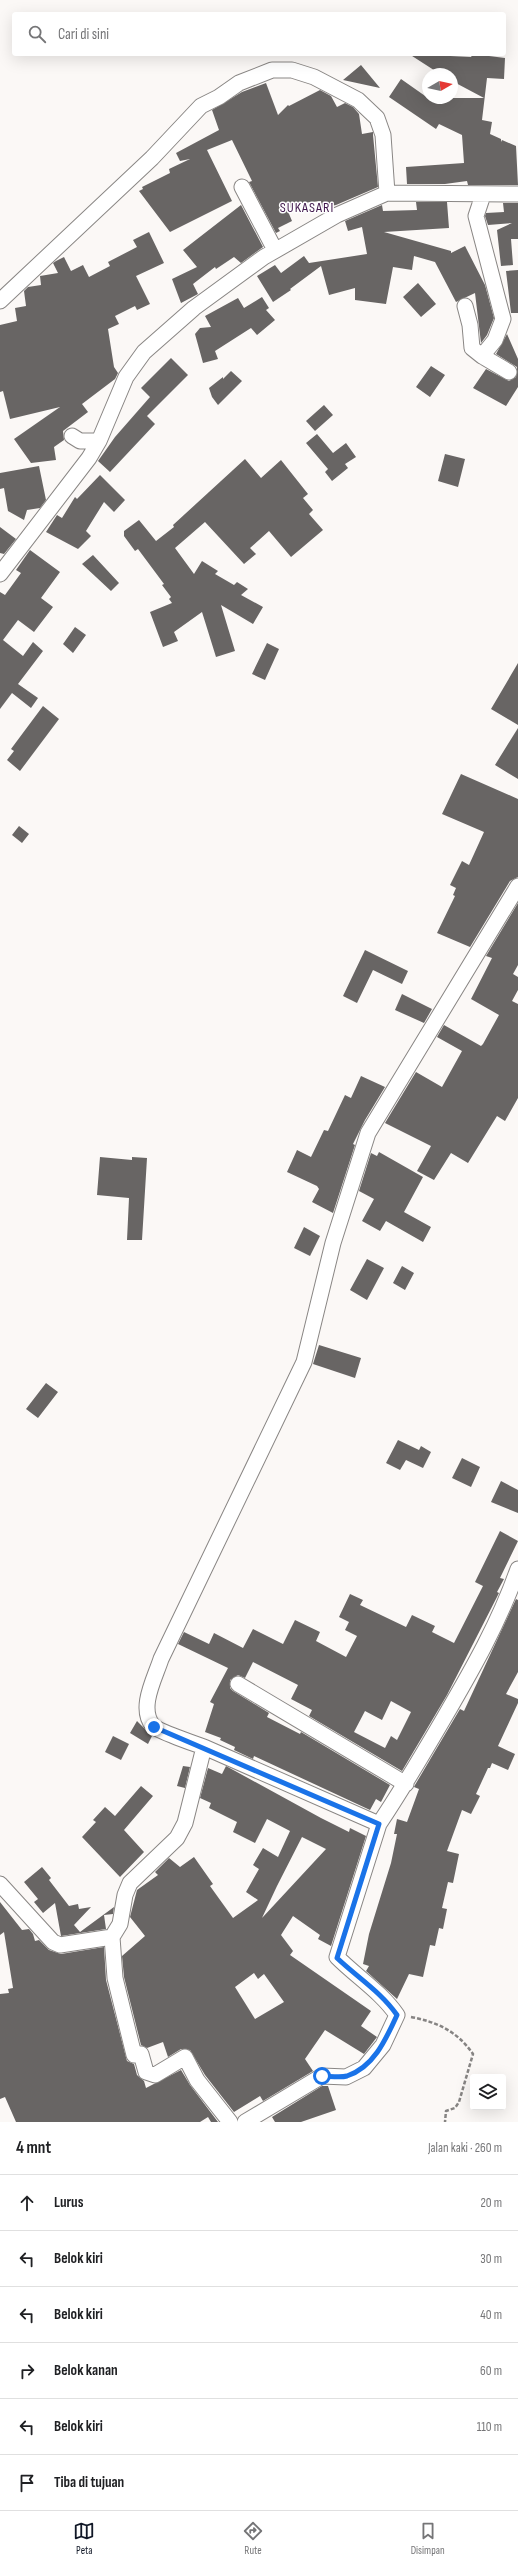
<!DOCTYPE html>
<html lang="id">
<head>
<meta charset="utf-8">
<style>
	body { margin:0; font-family:"Sofia Sans Condensed",sans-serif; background:#f6f6f6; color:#202124 }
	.controls { position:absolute; right:12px; bottom:12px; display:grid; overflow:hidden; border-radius:4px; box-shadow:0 4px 16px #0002 }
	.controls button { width:36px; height:36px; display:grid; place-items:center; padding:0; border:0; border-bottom:1px solid #e0e0e0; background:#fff; color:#202124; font:20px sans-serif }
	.compass { position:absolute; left:422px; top:68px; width:36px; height:36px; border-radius:50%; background:#fff; box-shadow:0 4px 16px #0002; rotate:81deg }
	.stop { position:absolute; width:12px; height:12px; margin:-9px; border:3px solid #1a73e8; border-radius:50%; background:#fff }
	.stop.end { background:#1a73e8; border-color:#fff; box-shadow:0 1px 4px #0008 }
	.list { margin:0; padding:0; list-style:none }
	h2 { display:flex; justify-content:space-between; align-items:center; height:52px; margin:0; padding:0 16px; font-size:17px }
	h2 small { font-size:13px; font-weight:400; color:#757577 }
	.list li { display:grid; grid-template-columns:26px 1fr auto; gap:12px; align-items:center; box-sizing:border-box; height:56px; padding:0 16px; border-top:1px solid #e0e0e0 }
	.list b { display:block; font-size:15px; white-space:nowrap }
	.list em { font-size:13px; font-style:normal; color:#757577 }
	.icon { flex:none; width:22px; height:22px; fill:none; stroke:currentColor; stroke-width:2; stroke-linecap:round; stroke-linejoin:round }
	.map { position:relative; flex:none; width:518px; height:2122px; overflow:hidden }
	.search { position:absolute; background:#fff; box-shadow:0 4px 16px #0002; left:12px; right:12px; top:12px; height:44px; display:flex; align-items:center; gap:10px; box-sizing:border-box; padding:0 14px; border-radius:4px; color:#757577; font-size:15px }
	.sheet { height:388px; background:#fff }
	nav { display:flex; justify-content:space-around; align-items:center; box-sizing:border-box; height:56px; border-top:1px solid #e0e0e0; background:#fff; font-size:11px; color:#757577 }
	nav a { display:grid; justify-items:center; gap:2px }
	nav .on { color:#111827 }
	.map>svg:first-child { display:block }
	.building { fill:#686564; fill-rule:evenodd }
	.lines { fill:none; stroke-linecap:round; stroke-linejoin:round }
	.minor-casing { stroke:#898684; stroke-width:17 }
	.path { stroke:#868483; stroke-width:2.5; stroke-dasharray:4 2; stroke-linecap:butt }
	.minor { stroke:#fff; stroke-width:15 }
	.route { stroke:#1a73e8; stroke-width:5 }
	.labels { text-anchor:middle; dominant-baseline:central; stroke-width:3; stroke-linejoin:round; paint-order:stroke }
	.quarter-label { font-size:14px; letter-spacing:1px; fill:#3f164b; stroke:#fff }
</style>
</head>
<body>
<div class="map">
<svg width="518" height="2122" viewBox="0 0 518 2122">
	<rect width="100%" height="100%" fill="#fbf8f6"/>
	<!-- building -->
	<path class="building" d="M409,54L471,57L473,54L505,58L504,79L487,78L482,120L492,122L490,134L501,139V142L502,140L516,146L518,185H468L467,181L445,184H407L406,167L464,163L462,135L439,124L436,129L389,97L401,79L428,98H484L452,81V74H440Z
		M361,65L380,88L343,80Z
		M266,83L278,115L288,105L289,106L320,90L331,96L337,107L345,103L353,107L359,114L362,134L373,132V135L378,187L336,205L322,208L321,201L302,203L287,209L292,221L278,228L280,231L276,233L249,182L252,181L232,140L207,150L232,201L170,232L139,191L143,189L142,187L170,173L169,169L190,159L180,161L176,153L219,130L212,110L242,92Z
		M416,202H447L449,228L384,232L451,251V253L465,246L485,285L494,318L487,335L481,343L475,293L456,302L435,262L414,256L412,270L393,267L386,304L355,300V288L329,295L321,266L290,289L291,290L273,302L257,276L275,265L281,273L304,256L309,263L367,254L362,227L348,231L345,221L382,205L383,211L417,210Z
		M503,203H518V239H511L513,265L501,266L497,230L512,223L488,225L485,216L486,213L504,212Z
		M241,205L263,247L241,263L234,257L216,269L215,267L193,284L198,294L181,303L172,279L197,267L183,250Z
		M149,232L164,263L136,276L150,304L137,310L135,306L115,316L119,324L108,329L114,367L118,373L115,379L82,404L88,412L63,431L64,440L54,447L56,460L31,463L14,439L60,407L10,419L3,391L0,392V325L17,321L15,308L26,306L24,291L28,287L41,285L40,276L58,273L53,263L56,261L64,257L71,271L83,265L89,277L110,266L108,262L137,247L133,240Z
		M518,270V313H511L506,271Z
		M418,283L436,304L421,317L403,297Z
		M262,297L269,308L266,310L275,320L257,335L251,328L215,351L218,359L203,363L195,334L200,328L211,327L205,316L238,298L244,308Z
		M507,334L518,359V387L506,406L473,388L486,369L509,381L516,377L517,367L496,354Z
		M171,358L188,375L147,416L155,424L110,472L98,461L115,437L150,397L141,388Z
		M431,366L445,375L430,397L416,387Z
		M231,371L242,381L218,405L212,397L209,388L223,377V379Z
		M324,405L333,415L315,431L306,421Z
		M317,434L333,453L346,443L356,457L345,464L348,468L332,481L325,472L328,469L306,443Z
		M445,454L465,459L458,487L438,481Z
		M245,459L261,478L281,460L308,494L303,498L313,510L309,514L323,530L291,557L269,531L250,548L256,554L244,564L205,522L175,548L194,574L202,561L218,571L215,574L234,585L237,582L248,589L241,595L263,607L253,624L221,605L235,651L216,657L202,612L174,632L178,641L163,647L150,612L172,603L169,599L171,597L162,585L164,584L138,549L135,551L124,536V531L139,520L156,541L174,527L173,525Z
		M39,466L46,500L40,508L27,510L24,520L8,511L4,488L0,489V473Z
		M100,475L125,500L114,512L104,502L86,531L91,536L78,549L46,532L57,515L62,518L75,497L77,499Z
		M0,527L16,539L4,554L0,553Z
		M30,550L60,572L41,598L53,607L34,632L18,620L3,640L23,656L33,642L43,651L18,684L38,698L31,708L12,693L0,709V592L5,595L21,573L16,570Z
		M93,555L119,583L111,591L82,564Z
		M75,627L86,635L73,653L63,644Z
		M267,643L279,649L265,680L252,674Z
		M518,663V725L491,709Z
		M43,706L59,719L20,771L7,760L14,751L11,749Z
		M518,728V779L495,765Z
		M461,774L518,799V877L510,881L470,947L437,933L455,896L453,895L456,888L450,885L462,861L469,865L484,832L442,814Z
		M19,826L29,834L22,843L12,835Z
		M518,903V965L513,974L518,977V990L512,1001L518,1004V1098L505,1121L497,1116L468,1163L451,1153L434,1180L417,1171L431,1146L385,1123L416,1072L442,1087L462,1051L437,1037L444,1025L481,1046L483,1044L499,1015L471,999L492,958L486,956Z
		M365,950L408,971L402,984L373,970L357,1003L343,996Z
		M402,994L432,1009L424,1023L395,1010Z
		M361,1076L385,1087L365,1120L353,1144L355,1145L333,1213L312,1202L319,1189L317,1186L287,1172L297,1150L311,1157L324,1130L328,1131L345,1095L351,1098Z
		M379,1152L423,1177L404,1212L431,1227L423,1242L386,1221L380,1231L362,1221L374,1199L359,1191L371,1153L377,1156Z
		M100,1157L132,1160V1157L147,1158L142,1240H127L129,1198L97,1195Z
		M304,1227L320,1236L310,1256L294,1248Z
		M367,1259L384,1268L367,1300L350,1290Z
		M402,1266L414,1273L405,1290L393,1283Z
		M319,1345L361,1358L355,1378L313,1364Z
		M46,1383L58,1392L38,1418L26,1409Z
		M398,1440L419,1450L421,1446L431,1452L423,1468L406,1460L400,1470L386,1463Z
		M462,1458L480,1467L471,1487L452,1478Z
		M501,1481L518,1490V1513L491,1502Z
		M500,1531L518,1541L500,1578L504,1579L497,1592L499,1593L447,1695L402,1771L309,1716L312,1710L291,1699L298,1685L253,1662L245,1678L238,1675L230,1680V1688L233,1691L269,1713L267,1717L300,1734L301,1732L390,1785L381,1802L376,1799L370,1810L254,1756L253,1759L234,1750L235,1747L220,1740L221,1738L205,1732L214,1704L210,1702L228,1668L178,1644L184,1632L209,1644L214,1633L243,1648L253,1629L283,1644L295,1620L320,1632L316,1641L346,1657L357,1636L345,1630L349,1622L339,1617L350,1594L363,1600L360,1605L406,1627L412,1615L435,1626L432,1632L454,1643L483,1586L475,1582ZM391,1701L411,1712L397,1740L391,1736L385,1748L354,1732L365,1711L382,1720Z
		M516,1599L518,1600V1672L506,1694L518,1699V1703L498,1746L515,1754L508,1770L492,1763L490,1768H488L476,1794L480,1796L471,1814L462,1810L447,1851L459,1854L453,1883L448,1882L442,1908L447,1909L443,1929L439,1928L435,1946L430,1945L423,1977L409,1974L397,1999L366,1971L369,1966L363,1964L369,1934L391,1863L397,1834H394L397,1819L407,1822L419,1789L414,1787L415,1785L460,1709L464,1711Z
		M137,1721L152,1736L148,1744L130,1733Z
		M113,1736L129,1744L121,1760L105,1752Z
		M183,1766L190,1767L185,1788L177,1786Z
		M226,1766L321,1818L349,1832L350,1828L366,1836L331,1946L318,1939L320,1935L293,1916L281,1935L293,1951L290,1955L371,2011L361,2026L377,2037L364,2054L325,2030L305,2059L313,2071L263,2101L260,2096L234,2112L205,2075L190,2050L181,2049L168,2057L163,2042L147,2048L141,2045L124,1977L122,1956L145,1936L130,1917L137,1890L158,1875L155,1872L169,1858L180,1867L194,1857L213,1884L210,1886L233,1918L258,1900L246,1892L259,1869L253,1865L263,1848L278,1857L290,1831L267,1819L255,1843L233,1832L237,1822L209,1808L211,1803L200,1798L208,1768L222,1774ZM302,1837L326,1849L262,1918L277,1886ZM254,1973L258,1979L264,1974L284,2002L255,2019L235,1987Z
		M141,1786L153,1796L124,1830L144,1852L120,1877L82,1837L96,1822L93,1820L105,1807L115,1816Z
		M42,1867L51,1878L49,1880L69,1906L78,1904L79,1909L91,1907L74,1925L80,1932L114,1907L113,1914L104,1915L106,1929L61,1936L55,1903L43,1913L34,1902L38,1899L24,1882Z
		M0,1902L22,1930L29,1929L33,1934L35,1941L39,1940L49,1950L61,1954L104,1947L106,1980L127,2061L134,2064L137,2075L144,2081L146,2088L181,2070L190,2085L218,2122H211L208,2117L200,2122H16L5,2097L0,2099V1994L9,1993L8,1989L13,1988L4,1932L0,1935Z
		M322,2086H328L336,2110L301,2122H275L272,2117Z"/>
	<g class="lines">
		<!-- minor casing -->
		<g class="minor-casing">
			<path id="minor" d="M242,187L275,250
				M0,301L152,158L201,106L219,97L239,83L272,70H292L314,77L358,100L377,118L383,135L387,193
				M465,306L470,325L472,348L482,356L495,340L503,319L476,216L483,195
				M482,356L509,372
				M72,436L80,441H99
				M0,574L89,458L99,441L126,377L144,352L194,308L264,257L337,215L387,193L518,194
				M238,1684L406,1784
				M204,1747L379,1824L337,1957C357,1977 381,1992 397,2015L383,2045L364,2068L346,2077L322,2076L245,2122
				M379,1824C402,1790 423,1754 444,1718C472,1670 499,1623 518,1569
				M0,1884L53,1942L60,1945L112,1937L120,1924L125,1895L130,1883L177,1838L185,1823L204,1747C195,1744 158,1731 153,1726C138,1708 155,1678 161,1659L304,1362L333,1243L368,1133L518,886
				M112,1937L115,1978L134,2055L141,2054L146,2072L155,2075L185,2057L197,2080L230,2122"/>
		</g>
		<!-- path -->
		<path class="path" d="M411,2017C437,2022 457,2031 473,2054L459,2102L455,2108L446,2111L445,2122"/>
		<!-- minor -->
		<use href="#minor" class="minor"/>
	</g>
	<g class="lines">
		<!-- route -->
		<path class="route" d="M154,1727L379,1824L337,1958C357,1977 381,1992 397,2015C386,2039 374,2067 347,2076C340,2078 329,2076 322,2076"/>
	</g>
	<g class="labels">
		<!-- quarter labels -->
		<g class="quarter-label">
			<text x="307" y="207">SUKASARI</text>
		</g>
	</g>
</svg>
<div class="controls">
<button><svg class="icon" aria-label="layers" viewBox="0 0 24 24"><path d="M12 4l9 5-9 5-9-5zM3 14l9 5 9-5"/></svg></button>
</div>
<svg class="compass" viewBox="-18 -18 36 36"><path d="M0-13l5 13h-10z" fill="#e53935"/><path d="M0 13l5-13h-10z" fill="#757577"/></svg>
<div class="stop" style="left:322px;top:2076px"></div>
<div class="stop end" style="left:154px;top:1727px"></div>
<div class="search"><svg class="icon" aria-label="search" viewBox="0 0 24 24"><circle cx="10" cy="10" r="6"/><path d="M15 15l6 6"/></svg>Cari di sini</div>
</div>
<section class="sheet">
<h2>4 mnt<small>Jalan kaki · 260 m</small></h2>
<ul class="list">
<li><svg class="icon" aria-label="ahead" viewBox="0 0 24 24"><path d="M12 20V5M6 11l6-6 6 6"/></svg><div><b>Lurus</b></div><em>20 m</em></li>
<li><svg class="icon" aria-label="left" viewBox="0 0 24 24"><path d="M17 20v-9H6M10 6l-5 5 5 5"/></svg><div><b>Belok kiri</b></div><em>30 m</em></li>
<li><svg class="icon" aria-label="left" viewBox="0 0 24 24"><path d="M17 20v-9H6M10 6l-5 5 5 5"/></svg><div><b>Belok kiri</b></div><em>40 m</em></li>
<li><svg class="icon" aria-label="right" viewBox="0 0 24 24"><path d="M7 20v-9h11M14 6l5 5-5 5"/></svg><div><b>Belok kanan</b></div><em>60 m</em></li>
<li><svg class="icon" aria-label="left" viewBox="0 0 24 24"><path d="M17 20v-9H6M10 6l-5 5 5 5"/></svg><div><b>Belok kiri</b></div><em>110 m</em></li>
<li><svg class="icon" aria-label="arrive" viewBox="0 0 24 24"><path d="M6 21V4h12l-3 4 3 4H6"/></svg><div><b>Tiba di tujuan</b></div></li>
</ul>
</section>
<nav>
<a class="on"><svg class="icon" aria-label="map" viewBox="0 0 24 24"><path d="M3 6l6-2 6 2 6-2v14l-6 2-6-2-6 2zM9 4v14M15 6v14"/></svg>Peta</a>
<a><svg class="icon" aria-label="directions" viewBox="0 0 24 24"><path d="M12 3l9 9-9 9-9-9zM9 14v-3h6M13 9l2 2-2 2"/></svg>Rute</a>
<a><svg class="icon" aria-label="saved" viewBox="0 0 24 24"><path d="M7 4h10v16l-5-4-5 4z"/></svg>Disimpan</a>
</nav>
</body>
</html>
